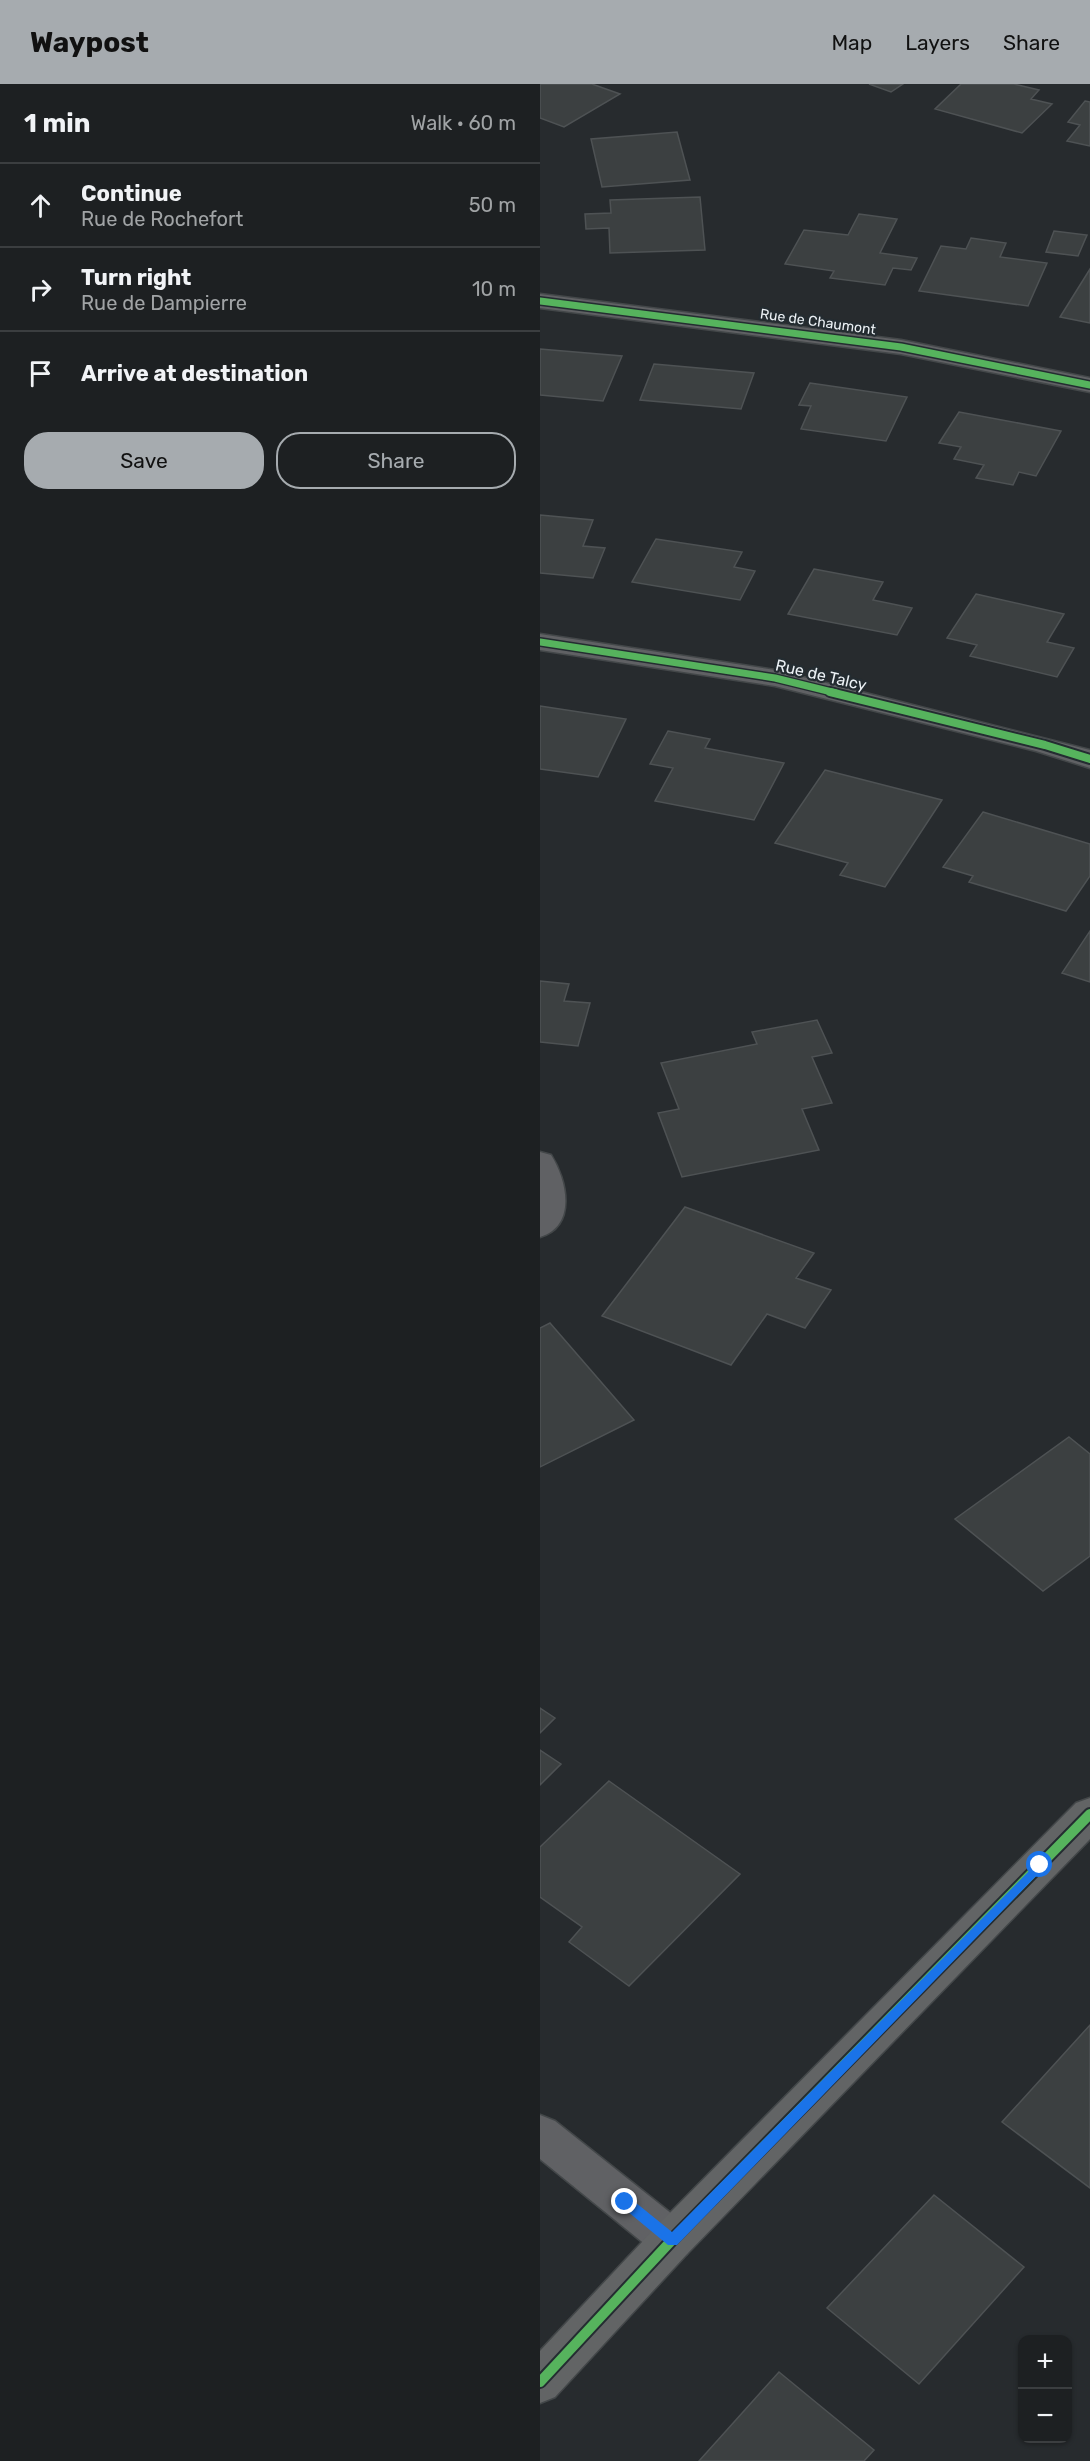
<!DOCTYPE html>
<html lang="en">
<head>
<meta charset="utf-8">
<style>
	body { margin:0; font-family:Rubik,sans-serif; background:#2a2d2f; color:#f1f3f6 }
	.controls { position:absolute; right:18px; bottom:18px; display:grid; overflow:hidden; border-radius:12px; box-shadow:0 2px 4px #0004 }
	.controls button { width:54px; height:54px; display:grid; place-items:center; padding:0; border:0; border-bottom:2px solid #3b3e40; background:#1d2022; color:#f1f3f6; font:30px sans-serif }
	.stop { position:absolute; width:18px; height:18px; margin:-14px; border:4px solid #1a73e8; border-radius:50%; background:#fff }
	.stop.end { background:#1a73e8; border-color:#fff; box-shadow:0 2px 6px #0008 }
	.list { margin:0; padding:0; list-style:none }
	h2 { display:flex; justify-content:space-between; align-items:center; height:78px; margin:0; padding:0 24px; font-size:26px }
	h2 small { font-size:20px; font-weight:400; color:#a0a3a5 }
	.list li { display:grid; grid-template-columns:39px 1fr auto; gap:18px; align-items:center; box-sizing:border-box; height:84px; padding:0 24px; border-top:2px solid #3b3e40 }
	.list b { display:block; font-size:22px; white-space:nowrap }
	.list p { margin:0; font-size:20px; white-space:nowrap; color:#a0a3a5 }
	.list em { font-size:20px; font-style:normal; color:#a0a3a5 }
	.actions { display:flex; gap:12px; padding:18px 24px }
	.actions a { flex:1; padding:14px 0; border:2px solid #a6abaf; border-radius:24px; text-align:center; font-size:21px; color:#a6abaf }
	.actions .main { background:#a6abaf; color:#111 }
	.icon { flex:none; width:33px; height:33px; fill:none; stroke:currentColor; stroke-width:2; stroke-linecap:round; stroke-linejoin:round }
	.map { position:relative; flex:none; width:550px; height:2377px; overflow:hidden }
	header { display:flex; align-items:center; gap:36px; box-sizing:border-box; height:84px; padding:0 30px; background:#a6abaf; color:#111 }
	header strong { font-size:28px }
	nav { display:flex; gap:33px; margin-inline-start:auto; font-size:21px }
	main { display:flex }
	aside { flex:1; background:#1d2022 }
	.map>svg:first-child { display:block }
	.building { fill:#3c4041; stroke:#4e5254; stroke-width:1.5 }
	.lines { fill:none; stroke-linecap:round; stroke-linejoin:round }
	.street-casing { stroke:#434749; stroke-width:3 }
	.secondary-casing { stroke:#434749; stroke-width:3 }
	.street { fill:#606164; fill-rule:evenodd }
	.secondary { fill:#626465; fill-rule:evenodd }
	.cycleway-far2-casing { stroke:#242c31; stroke-width:10 }
	.cycleway-far1-casing { stroke:#242c31; stroke-width:12 }
	.cycleway-casing { stroke:#242c31; stroke-width:14 }
	.cycleway-far2 { stroke:#56b35d; stroke-width:7 }
	.cycleway-far1 { stroke:#56b35d; stroke-width:8 }
	.cycleway { stroke:#56b35d; stroke-width:10 }
	.route { fill:#1a73e8 }
	.labels { text-anchor:middle; dominant-baseline:central; stroke-width:4.5; stroke-linejoin:round; paint-order:stroke }
	.far-street-label { font-size:14px; fill:#ebf0f4; stroke:#242c31 }
	.street-label { font-size:16px; fill:#ebf0f4; stroke:#242c31 }
</style>
</head>
<body>
<header>
<strong>Waypost</strong>
<nav><a>Map</a><a>Layers</a><a>Share</a></nav>
</header>
<main>
<aside>
<h2>1 min<small>Walk · 60 m</small></h2>
<ul class="list">
<li><svg class="icon" aria-label="ahead" viewBox="0 0 24 24"><path d="M12 20V5M6 11l6-6 6 6"/></svg><div><b>Continue</b><p>Rue de Rochefort</p></div><em>50 m</em></li>
<li><svg class="icon" aria-label="right" viewBox="0 0 24 24"><path d="M7 20v-9h11M14 6l5 5-5 5"/></svg><div><b>Turn right</b><p>Rue de Dampierre</p></div><em>10 m</em></li>
<li><svg class="icon" aria-label="arrive" viewBox="0 0 24 24"><path d="M6 21V4h12l-3 4 3 4H6"/></svg><div><b>Arrive at destination</b></div></li>
</ul>
<div class="actions"><a class="main">Save</a><a>Share</a></div>
</aside>
<div class="map">
<svg width="550" height="2377" viewBox="0 0 550 2377">
	<rect width="100%" height="100%" fill="#272b2e"/>
	<!-- building -->
	<path class="building" d="M0,0H52L80,10L24,43L0,34Z
		M329,0H363L351,8Z
		M421,0H474L499,6L491,15L512,20L482,49L395,25Z
		M545,17L550,18V62L527,57L540,41L528,38Z
		M137,48L150,96L62,103L51,55Z
		M160,113L165,166L70,169L69,144L46,145L45,130L71,129L70,116Z
		M319,130L357,135L340,169L377,174L371,186L353,184L345,201L290,194L294,187L245,180L264,146L308,151Z
		M514,147L547,151L538,172L506,168Z
		M431,154L466,159L460,173L507,179L488,222L379,207L401,162L426,165Z
		M550,185V239L520,233Z
		M0,265L82,272L63,317L0,311Z
		M114,280L214,289L201,325L100,316Z
		M270,299L367,313L346,357L261,345L271,322L259,321Z
		M419,328L521,347L496,392L479,388L473,401L436,394L444,381L414,375L421,363L399,359Z
		M0,431L53,436L43,462L65,464L53,494L0,489Z
		M116,455L202,468L194,483L215,487L200,516L92,498Z
		M274,485L343,498L333,516L372,524L357,551L248,530Z
		M436,510L524,530L507,558L534,564L517,593L430,572L437,561L407,554Z
		M0,622L86,635L58,693L0,685Z
		M128,647L170,655L165,664L244,679L214,736L115,717L133,684L110,680Z
		M285,686L402,716L345,803L300,791L308,779L235,759Z
		M443,728L550,760V792L526,827L429,798L433,792L403,783Z
		M550,847V898L522,889Z
		M0,897L29,900L24,917L50,919L38,962L0,958Z
		M277,936L292,969L272,973L292,1019L262,1025L279,1066L142,1093L118,1029L139,1025L121,979L217,960L212,948Z
		M145,1123L274,1169L256,1194L291,1206L265,1244L227,1230L191,1281L62,1232Z
		M10,1239L94,1336L0,1383V1244Z
		M529,1353L550,1370V1472L503,1507L415,1435Z
		M0,1624L15,1634L0,1649Z
		M0,1666L21,1680L0,1701Z
		M69,1697L200,1790L89,1902L29,1858L42,1843L0,1813V1763Z
		M550,1941V2104L462,2038Z
		M394,2111L484,2183L379,2300L287,2224Z
		M239,2288L334,2366L324,2377H159Z"/>
	<g class="lines">
		<!-- street casing -->
		<g class="street-casing">
			<path id="street" d="M0,210L361,256L550,294V308L361,270L0,224Z
				M0,550L235,586L550,666V684L496,667L235,602L0,566Z
				M0,1068L11,1071C27,1096 37,1142 0,1153Z
				M0,2031L15,2037L147,2142L153,2156L147,2170L132,2176L117,2170L0,2075Z"/>
		</g>
		<!-- secondary casing -->
		<g class="secondary-casing">
			<path id="secondary" d="M550,1714V1755L147,2170L15,2313L0,2319V2267L117,2142L536,1719Z"/>
		</g>
		<!-- street -->
		<use href="#street" class="street"/>
		<!-- secondary -->
		<use href="#secondary" class="secondary"/>
		<!-- cycleway-far2 casing -->
		<g class="cycleway-far2-casing">
			<path id="cycleway-far2" d="M0,217L361,263L550,301
				M0,558L235,594L296,609"/>
		</g>
		<!-- cycleway-far1 casing -->
		<g class="cycleway-far1-casing">
			<path id="cycleway-far1" d="M290,608L505,661L550,675"/>
		</g>
		<!-- cycleway casing -->
		<g class="cycleway-casing">
			<path id="cycleway" d="M0,2298L132,2156L550,1730"/>
		</g>
		<!-- cycleway-far2 -->
		<use href="#cycleway-far2" class="cycleway-far2"/>
		<!-- cycleway-far1 -->
		<use href="#cycleway-far1" class="cycleway-far1"/>
		<!-- cycleway -->
		<use href="#cycleway" class="cycleway"/>
	</g>
	<!-- route -->
	<path class="route" d="M500,1776L504,1778V1784L137,2161H128L81,2122V2114H90L132,2148Z"/>
	<g class="labels">
		<!-- far-street labels -->
		<g class="far-street-label">
			<text transform="translate(278 238) rotate(8)">Rue de Chaumont</text>
		</g>
		<!-- street labels -->
		<g class="street-label">
			<text transform="translate(281 591) rotate(13)">Rue de Talcy</text>
		</g>
	</g>
</svg>
<div class="controls">
<button>+</button>
<button>−</button>
</div>
<div class="stop" style="left:500px;top:1781px"></div>
<div class="stop end" style="left:85px;top:2118px"></div>
</div>
</main>
</body>
</html>
